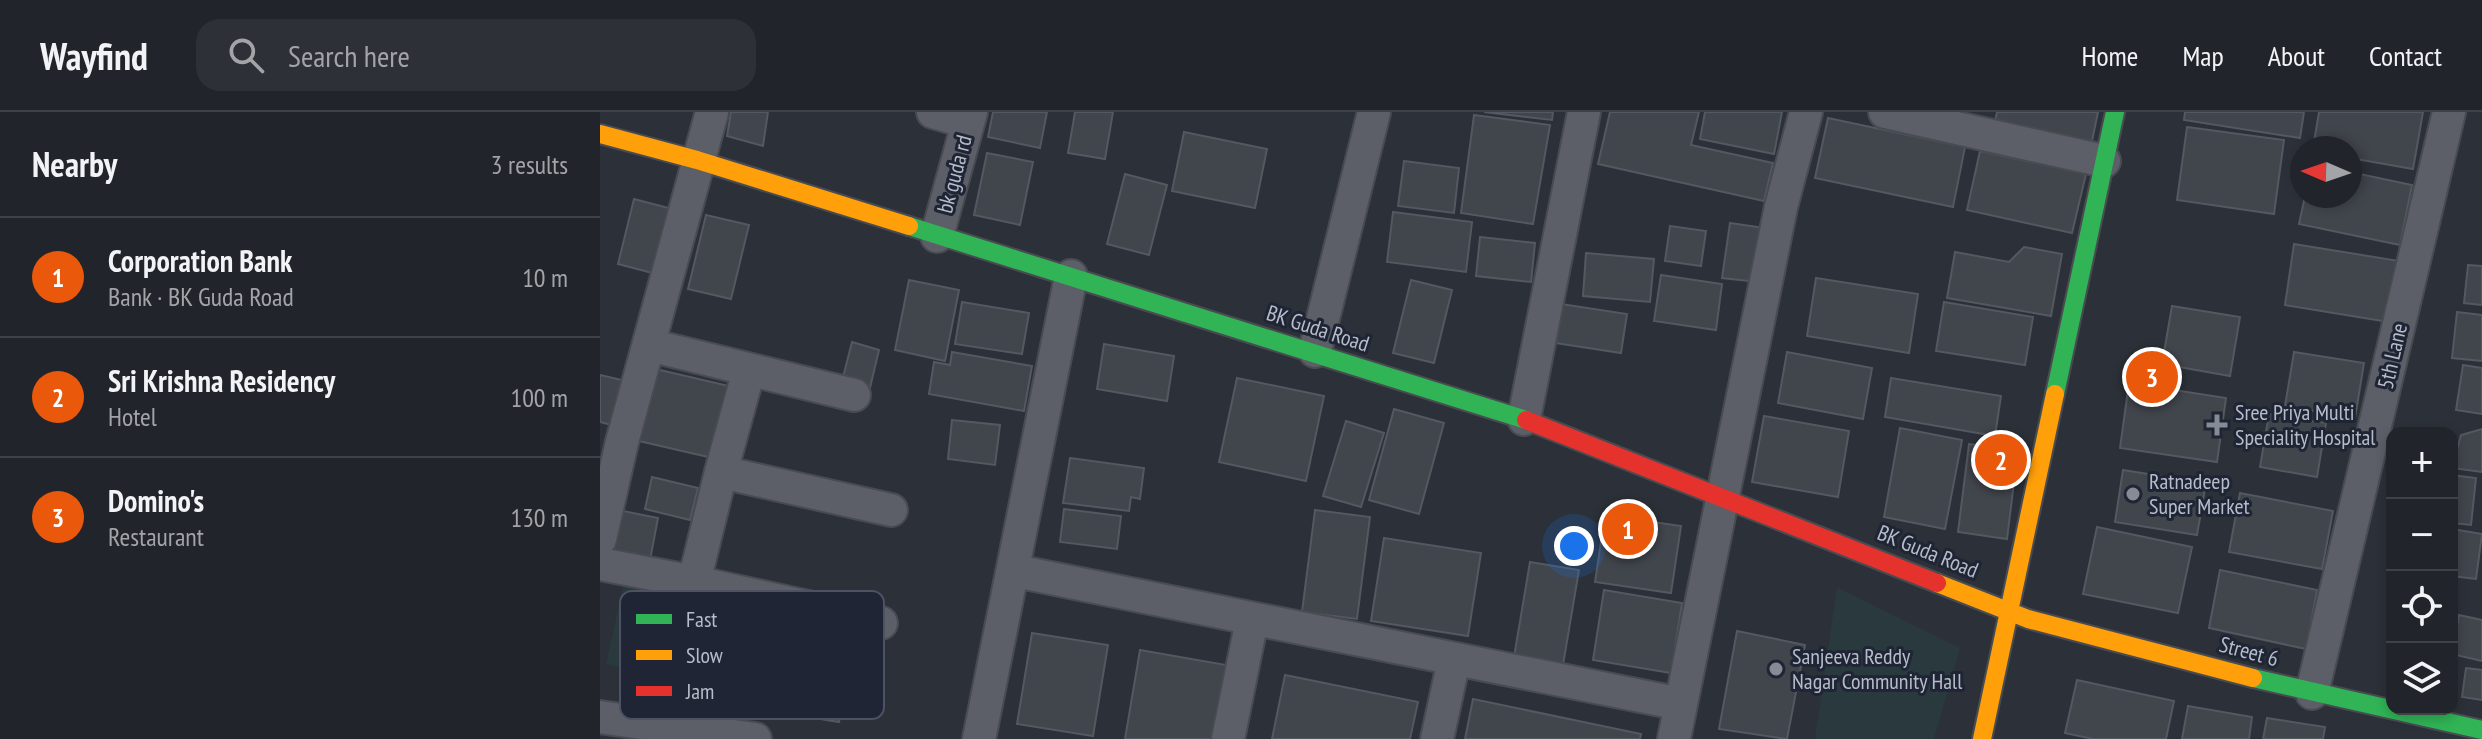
<!DOCTYPE html>
<html lang="en">
<head>
<meta charset="utf-8">
<style>
	body { margin:0; font-family:"PT Sans Narrow",sans-serif; background:#2d3036; color:#f1f3f6 }
	.controls { position:absolute; right:24px; bottom:24px; display:grid; overflow:hidden; border-radius:16px; box-shadow:0 4px 12px #0003 }
	.controls button { width:72px; height:72px; display:grid; place-items:center; padding:0; border:0; border-bottom:2px solid #3e4147; background:#21242a; color:#f1f3f6; font:40px sans-serif }
	.compass { position:absolute; left:1690px; top:24px; width:72px; height:72px; border-radius:50%; background:#21242a; box-shadow:0 4px 12px #0003; rotate:272deg }
	.you { position:absolute; left:974px; top:434px; width:28px; height:28px; margin:-20px; border:6px solid #fff; border-radius:50%; background:#1a73e8; box-shadow:0 0 0 12px #1a73e833 }
	.badge { display:grid; place-items:center; width:52px; height:52px; border-radius:50%; background:#ea580c; color:#fff; font-size:26px; font-weight:700 }
	.pin { position:absolute; translate:-50% -50%; border:4px solid #fff; box-shadow:0 2px 8px #0006 }
	.list { margin:0; padding:0; list-style:none }
	h2 { display:flex; justify-content:space-between; align-items:center; height:104px; margin:0; padding:0 32px; font-size:34px }
	h2 small { font-size:26px; font-weight:400; color:#a2a4a8 }
	.list li { display:grid; grid-template-columns:52px 1fr auto; gap:24px; align-items:center; box-sizing:border-box; height:120px; padding:0 32px; border-top:2px solid #3e4147 }
	.list b { display:block; font-size:30px; white-space:nowrap }
	.list p { margin:0; font-size:26px; white-space:nowrap; color:#a2a4a8 }
	.list em { font-size:26px; font-style:normal; color:#a2a4a8 }
	.icon { flex:none; width:44px; height:44px; fill:none; stroke:currentColor; stroke-width:2; stroke-linecap:round; stroke-linejoin:round }
	.map { position:relative; flex:none; width:1882px; height:627px; overflow:hidden }
	header { display:flex; align-items:center; gap:48px; box-sizing:border-box; height:112px; padding:0 40px; background:#21242a; border-bottom:2px solid #3e4147 }
	header strong { font-size:38px }
	nav { display:flex; gap:44px; margin-inline-start:auto; font-size:28px }
	.search { width:560px; height:72px; background:#2d3036; display:flex; align-items:center; gap:20px; box-sizing:border-box; padding:0 28px; border-radius:24px; color:#a2a4a8; font-size:30px }
	main { display:flex }
	aside { flex:1; background:#21242a }
	.map>svg:first-child { display:block }
	.green { fill:#29393e }
	.building { fill:#41454c; stroke:#545860; stroke-width:2 }
	.lines { fill:none; stroke-linecap:round; stroke-linejoin:round }
	.street-casing { stroke:#484b51; stroke-width:36 }
	.fast-casing { stroke:#484b51; stroke-width:22 }
	.slow-casing { stroke:#484b51; stroke-width:22 }
	.jam-casing { stroke:#484b51; stroke-width:22 }
	.street { stroke:#5c5f67; stroke-width:32 }
	.fast { stroke:#30b455; stroke-width:18 }
	.slow { stroke:#ff9f0a; stroke-width:18 }
	.jam { stroke:#e5322d; stroke-width:18 }
	.poi-dot { fill:#868b96; stroke:#1f2534; stroke-width:3 }
	.labels { text-anchor:middle; dominant-baseline:central; stroke-width:6; stroke-linejoin:round; paint-order:stroke }
	.street-label { font-size:22px; fill:#b6bcc9; stroke:#1f2534 }
	.poi-label { font-size:22px; fill:#b6bcc9; stroke:#1f2534; text-anchor:start }
	.key { fill:#1f2534; stroke:#4c5261; stroke-width:2 }
	.key-label { font-size:22px; fill:#b6bcc9 }
</style>
</head>
<body>
<header>
<strong>Wayfind</strong>
<div class="search"><svg class="icon" aria-label="search" viewBox="0 0 24 24"><circle cx="10" cy="10" r="6"/><path d="M15 15l6 6"/></svg>Search here</div>
<nav><a>Home</a><a>Map</a><a>About</a><a>Contact</a></nav>
</header>
<main>
<aside>
<h2>Nearby<small>3 results</small></h2>
<ul class="list">
<li><span class="badge">1</span><div><b>Corporation Bank</b><p>Bank · BK Guda Road</p></div><em>10 m</em></li>
<li><span class="badge">2</span><div><b>Sri Krishna Residency</b><p>Hotel</p></div><em>100 m</em></li>
<li><span class="badge">3</span><div><b>Domino's</b><p>Restaurant</p></div><em>130 m</em></li>
</ul>
</aside>
<div class="map">
<svg width="1882" height="627" viewBox="0 0 1882 627">
	<rect width="100%" height="100%" fill="#2c3038"/>
	<!-- green -->
	<path class="green" d="M26,460L161,494L137,583L6,552Z
		M1237,475L1360,536L1334,627H1215Z"/>
	<!-- building -->
	<path class="building" d="M131,0H168L163,34L127,24Z
		M393,0H447L440,36L388,25Z
		M475,0H513L505,47L468,41Z
		M884,0H953L952,8Z
		M1010,0H1099L1091,33L1173,51L1164,89L998,52Z
		M1105,0H1182L1174,42L1100,27Z
		M1397,0H1498L1491,34L1394,14Z
		M1585,0H1704L1700,26L1584,8Z
		M1719,0H1823L1813,57L1750,46V36H1713Z
		M874,3L950,13L933,112L861,101Z
		M1228,6L1365,35L1353,95L1215,66Z
		M1587,15L1684,28L1674,102L1577,88Z
		M584,20L667,37L655,96L572,79Z
		M1380,39L1486,62L1472,121L1367,98Z
		M387,41L433,50L420,113L374,103Z
		M804,49L859,56L854,101L798,94Z
		M1750,60L1812,73L1800,133L1699,112L1705,84H1750Z
		M525,62L567,73L549,143L507,132Z
		M34,87L76,98L60,163L18,152Z
		M793,100L872,110L866,160L787,150Z
		M106,103L149,113L131,187L88,177Z
		M1130,111L1165,116L1158,170L1122,166Z
		M1070,114L1106,119L1101,154L1065,149Z
		M880,125L935,131L931,170L876,164Z
		M1694,132L1799,149L1789,210L1685,193Z
		M1424,135L1462,142L1451,204L1347,186L1355,140L1409,150Z
		M986,141L1054,147L1050,190L983,184Z
		M1868,153L1882,154V193L1864,191Z
		M1061,163L1122,172L1116,218L1054,209Z
		M1216,166L1318,182L1309,241L1207,224Z
		M309,168L359,178L345,249L295,238Z
		M811,168L852,178L834,251L793,241Z
		M362,190L429,201L422,242L355,232Z
		M1344,190L1433,205L1425,253L1336,239Z
		M961,192L1027,202L1021,241L955,231Z
		M1572,194L1640,205L1630,264L1562,252Z
		M1857,200L1882,203V249L1852,246Z
		M252,230L279,238L269,280L241,273Z
		M504,232L574,244L567,289L497,277Z
		M352,240L432,254L424,299L329,282L334,250L350,253Z
		M1187,240L1272,256L1263,307L1178,291Z
		M1694,240L1764,251L1755,306L1685,294Z
		M1863,253L1882,256V302L1856,298Z
		M47,255L133,275L117,347L30,327Z
		M0,263L26,269L15,314L0,310Z
		M637,266L724,284L706,369L619,350Z
		M1291,266L1401,284L1395,324L1285,305Z
		M1529,271L1626,286L1617,350L1520,336Z
		M794,297L844,311L819,402L769,388Z
		M1669,302L1726,311L1717,365L1660,355Z
		M1164,304L1249,319L1238,385L1152,370Z
		M352,308L400,313L395,353L348,347Z
		M746,309L784,321L761,395L723,384Z
		M1300,316L1362,328L1345,417L1284,405Z
		M1882,317V360L1852,356L1861,323Z
		M1369,332L1418,338L1407,427L1358,420Z
		M470,346L544,356L540,387L531,385L529,399L463,391Z
		M1523,358L1606,371L1597,423L1515,410Z
		M1852,363L1876,366L1871,413L1852,411Z
		M52,365L98,376L90,408L45,397Z
		M1640,381L1733,399L1722,457L1629,440Z
		M13,397L58,406L50,448L5,440Z
		M464,397L521,404L517,437L460,430Z
		M715,398L770,405L757,507L702,500Z
		M1005,403L1081,414L1071,481L995,470Z
		M1497,415L1592,435L1578,501L1483,482Z
		M1852,417L1882,422L1876,467L1852,464Z
		M784,426L881,441L868,524L771,509Z
		M930,450L979,458L963,553L914,545Z
		M1620,458L1717,478L1706,537L1609,516Z
		M1004,478L1082,491L1071,561L993,548Z
		M1859,503L1882,508V549L1852,542Z
		M174,516L252,529L239,610L161,597Z
		M1137,519L1205,533L1187,627L1119,617Z
		M432,521L508,533L493,624L417,612Z
		M540,538L626,553L613,627H525Z
		M1866,556L1882,558V588L1862,585Z
		M685,563L818,590L810,627H672Z
		M1477,568L1574,589L1566,627H1493L1465,621Z
		M873,587L1041,622L1040,627H865Z
		M1588,594L1652,605L1649,627H1582Z
		M1667,606L1725,615L1723,627H1663Z"/>
	<g class="lines">
		<!-- street casing -->
		<g class="street-casing">
			<path id="street" d="M333,0L368,10
				M1285,0L1504,49
				M337,124L371,0
				M49,233L254,283
				M715,239L774,0
				M924,307L984,0
				M121,360L149,258
				M0,427L22,330L112,0
				M0,452L94,470
				M415,459L1081,592
				M281,511L94,470L121,360L291,398
				M1712,581L1849,0
				M0,605L155,627
				M379,627L471,164
				M628,627L652,508
				M837,627L854,548
				M1074,627L1181,95L1206,0"/>
		</g>
		<!-- fast casing -->
		<g class="fast-casing">
			<path id="fast" d="M309,114L926,308
				M1455,282L1515,0
				M1653,566L1882,618"/>
		</g>
		<!-- slow casing -->
		<g class="slow-casing">
			<path id="slow" d="M0,22L97,48L309,114
				M1337,471L1428,507L1653,566
				M1382,627L1455,282"/>
		</g>
		<!-- jam casing -->
		<g class="jam-casing">
			<path id="jam" d="M926,308L1337,471"/>
		</g>
		<!-- street -->
		<use href="#street" class="street"/>
		<!-- fast -->
		<use href="#fast" class="fast"/>
		<!-- slow -->
		<use href="#slow" class="slow"/>
		<!-- jam -->
		<use href="#jam" class="jam"/>
	</g>
	<!-- markers -->
	<g class="poi-dot">
		<path d="M1613 301h8v8h8v8h-8v8h-8v-8h-8v-8h8z"/>
		<circle cx="1533" cy="382" r="8"/>
		<circle cx="1176" cy="557" r="8"/>
	</g>
	<g class="labels">
		<!-- street labels -->
		<g class="street-label">
			<text transform="translate(354 62) rotate(-75)">bk guda rd</text>
			<text transform="translate(718 216) rotate(18)">BK Guda Road</text>
			<text transform="translate(1792 244) rotate(-77)">5th Lane</text>
			<text transform="translate(1328 439) rotate(22)">BK Guda Road</text>
			<text transform="translate(1649 539) rotate(15)">Street 6</text>
		</g>
		<!-- poi labels -->
		<g class="poi-label">
			<text x="1635" y="300">Sree Priya Multi<tspan x="1635" dy="25">Speciality Hospital</tspan></text>
			<text x="1549" y="369">Ratnadeep<tspan x="1549" dy="25">Super Market</tspan></text>
			<text x="1192" y="544">Sanjeeva Reddy<tspan x="1192" dy="25">Nagar Community Hall</tspan></text>
		</g>
	</g>
	<!-- legend -->
	<rect x="20" y="479" width="264" height="128" rx="12" class="key"/>
	<rect x="36" y="502" width="36" height="10" fill="#30b455"/>
	<rect x="36" y="538" width="36" height="10" fill="#ff9f0a"/>
	<rect x="36" y="574" width="36" height="10" fill="#e5322d"/>
	<g class="key-label">
		<text x="86" y="515">Fast</text>
		<text x="86" y="551">Slow</text>
		<text x="86" y="587">Jam</text>
	</g>
</svg>
<div class="controls">
<button>+</button>
<button>−</button>
<button><svg class="icon" aria-label="locate" viewBox="0 0 24 24"><circle cx="12" cy="12" r="6"/><path d="M12 2v4M12 18v4M2 12h4M18 12h4"/></svg></button>
<button><svg class="icon" aria-label="layers" viewBox="0 0 24 24"><path d="M12 4l9 5-9 5-9-5zM3 14l9 5 9-5"/></svg></button>
</div>
<svg class="compass" viewBox="-18 -18 36 36"><path d="M0-13l5 13h-10z" fill="#e53935"/><path d="M0 13l5-13h-10z" fill="#a2a4a8"/></svg>
<div class="you"></div>
<div class="pin badge" style="left:1028px;top:417px">1</div>
<div class="pin badge" style="left:1401px;top:348px">2</div>
<div class="pin badge" style="left:1552px;top:265px">3</div>
</div>
</main>
</body>
</html>
